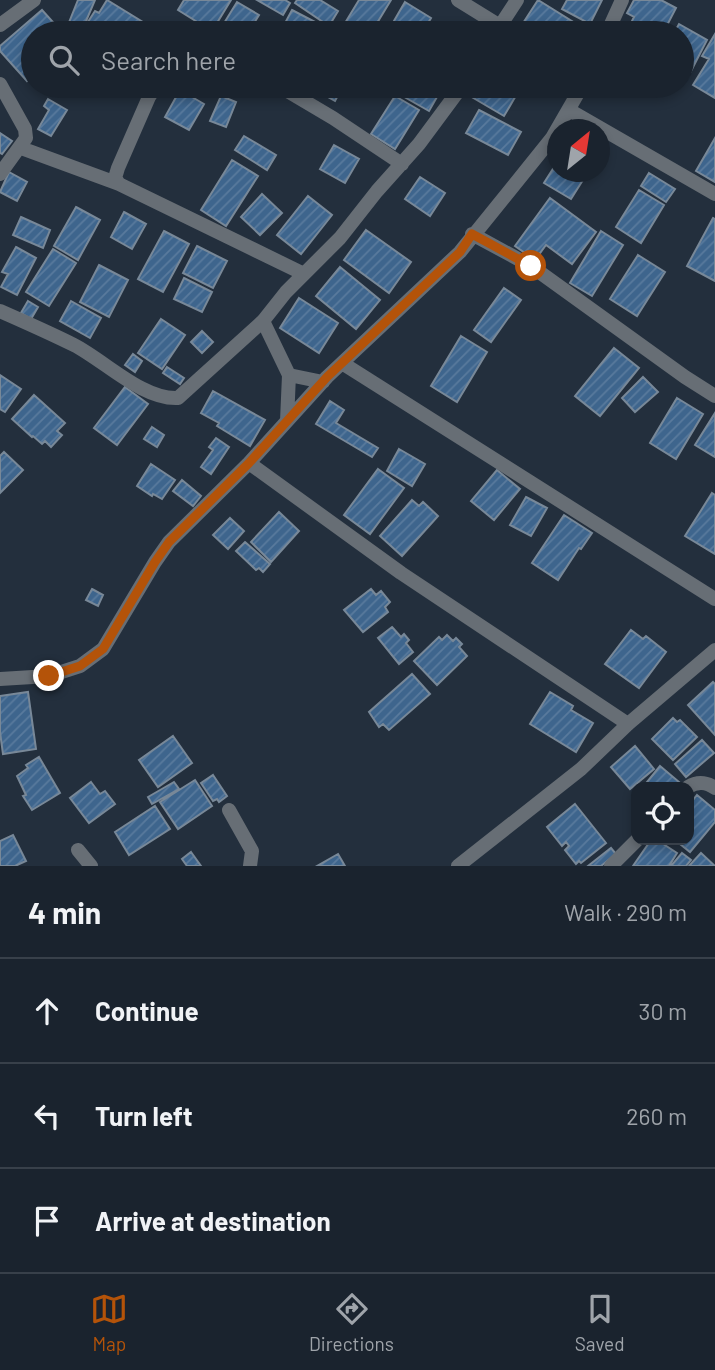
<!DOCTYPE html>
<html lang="en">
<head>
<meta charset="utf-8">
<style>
	body { margin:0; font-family:Barlow,sans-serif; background:#272f3a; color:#f1f3f6 }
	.controls { position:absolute; right:21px; bottom:21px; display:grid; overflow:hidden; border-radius:14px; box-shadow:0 4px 10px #0003 }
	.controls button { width:63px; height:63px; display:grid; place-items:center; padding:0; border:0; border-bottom:2px solid #38404a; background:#1a232e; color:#f1f3f6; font:35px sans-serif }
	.compass { position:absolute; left:547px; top:119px; width:63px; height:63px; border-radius:50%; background:#1a232e; box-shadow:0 4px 10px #0003; rotate:30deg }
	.stop { position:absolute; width:21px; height:21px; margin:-16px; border:5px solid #b45309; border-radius:50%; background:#fff }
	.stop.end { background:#b45309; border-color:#fff; box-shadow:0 2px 7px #0008 }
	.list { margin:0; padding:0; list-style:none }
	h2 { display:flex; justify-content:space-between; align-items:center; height:91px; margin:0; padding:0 28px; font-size:30px }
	h2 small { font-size:23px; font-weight:400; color:#9fa4aa }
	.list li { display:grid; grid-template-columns:46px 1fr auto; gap:21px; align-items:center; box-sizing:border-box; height:105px; padding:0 28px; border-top:2px solid #38404a }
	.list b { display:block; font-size:26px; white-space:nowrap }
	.list em { font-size:23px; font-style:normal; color:#9fa4aa }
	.icon { flex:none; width:38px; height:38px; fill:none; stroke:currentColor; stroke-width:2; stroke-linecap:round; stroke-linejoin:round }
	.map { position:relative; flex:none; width:715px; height:866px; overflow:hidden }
	.search { position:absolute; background:#1a232e; box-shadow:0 4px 10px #0003; left:21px; right:21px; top:21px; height:77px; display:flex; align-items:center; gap:18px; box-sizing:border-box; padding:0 24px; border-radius:38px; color:#9fa4aa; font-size:26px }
	.sheet { height:406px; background:#1a232e }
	nav { display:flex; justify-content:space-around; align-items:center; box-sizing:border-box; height:98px; border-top:2px solid #38404a; background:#1a232e; font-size:19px; color:#9fa4aa }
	nav a { display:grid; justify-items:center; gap:4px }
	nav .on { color:#b45309 }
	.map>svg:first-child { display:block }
	.building { fill:url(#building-hatch); stroke:#788898; stroke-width:2 }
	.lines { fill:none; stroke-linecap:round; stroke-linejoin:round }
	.minor { stroke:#676e75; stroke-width:14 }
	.route { stroke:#b45309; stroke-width:9 }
</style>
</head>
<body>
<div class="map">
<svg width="715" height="866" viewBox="0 0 715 866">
	<defs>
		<pattern id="building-hatch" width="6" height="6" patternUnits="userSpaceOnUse" patternTransform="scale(1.75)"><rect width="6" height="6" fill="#3e658d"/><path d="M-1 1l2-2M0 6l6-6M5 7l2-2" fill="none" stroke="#597a9d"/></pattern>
	</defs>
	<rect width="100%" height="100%" fill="#232f3d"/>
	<!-- building -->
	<path class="building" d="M78,0H95L81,33H73L66,30Z
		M107,0L159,32L158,33H100L86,25L95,11L99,13Z
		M184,0H231L212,31L178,10Z
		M257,0H285L290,3L283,15Z
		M297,0H320L338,11L329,26L295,3Z
		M359,0H391L371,33H339Z
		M538,0L591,33H521L518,31Z
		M567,0H602L590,24L562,9Z
		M634,0H661L676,8L663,33H626L634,17L627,13Z
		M237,2L259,15L248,33H218Z
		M405,2L431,18L422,33H387Z
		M42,10L61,31L58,33H33V55L31,58L33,61V76L27,81L0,51V46Z
		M292,10L319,24L315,33H300L284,25Z
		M679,24L707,40L688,77L682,73V33H674Z
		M715,34V98L693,85L709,59L702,56Z
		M313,86H343L335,101L312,88Z
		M404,86H417L437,97L429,111L399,94Z
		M477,86H508L518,92L504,116L470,96Z
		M180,90L204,104L189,130L165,117Z
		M221,96L236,102L226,127L210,121Z
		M395,96L419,110L395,149L371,134Z
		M48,99L67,110L51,136L38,129L49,110L44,106Z
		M479,110L521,132L508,155L466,133Z
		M0,133L12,141L2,154L0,153Z
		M244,136L276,155L267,170L235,150Z
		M715,138V182L696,171Z
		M334,145L359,159L345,183L320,169Z
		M232,160L258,176L226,226L201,210Z
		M558,161V172H588L571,199L544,183Z
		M9,172L27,182L17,201L0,192Z
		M649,173L675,189L666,202L641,186Z
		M420,177L445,193L430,216L405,199Z
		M639,190L664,205L641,243L616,227Z
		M262,194L282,213L260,235L241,217Z
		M308,196L332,215L301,254L277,235Z
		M550,198L596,232L572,264L546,245L535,260L515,246Z
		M76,207L100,220L78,260L54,246Z
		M124,212L146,224L132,249L111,237Z
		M21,217L50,230L43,248L13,235Z
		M713,218L715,219V281L687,266Z
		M366,230L411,262L389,293L344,260Z
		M164,231L189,244L163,292L138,279Z
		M601,231L623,245L592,296L570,283Z
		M197,246L227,261L213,288L183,273Z
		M16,247L36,258L17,295L1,287L8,274L2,272Z
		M53,249L76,263L49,306L26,292Z
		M638,255L665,272L637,316L610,299Z
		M99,265L128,280L109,317L80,302Z
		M340,267L380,300L356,329L316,296Z
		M184,278L212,292L202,312L174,299Z
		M504,288L521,300L491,342L474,330Z
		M299,298L338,323L319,353L280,328Z
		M28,301L38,307L31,319L21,313Z
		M71,301L101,318L90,338L60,321Z
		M161,319L185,335L162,369L138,353Z
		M202,331L213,342L202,353L191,342Z
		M461,336L487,352L457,402L431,386Z
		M614,348L639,368L600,416L575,396Z
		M133,354L142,361L135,372L125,365Z
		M167,367L184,378L180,384L163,373Z
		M0,375L21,389L5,412L0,409Z
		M643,377L658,392L635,412L622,398Z
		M125,387L148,404L117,445L94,428Z
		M213,391L265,420L250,446L217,426L219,423L201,413Z
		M34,395L65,423L57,431L62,435L51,447L45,441L42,444L33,436L32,437L12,419Z
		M677,398L703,414L676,459L650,443Z
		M330,401L344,410L336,423L378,448L372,457L316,424Z
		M715,413V457L695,445Z
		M152,427L164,435L157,447L144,439Z
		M216,438L229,447L211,474L201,467L213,450L209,447Z
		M399,449L425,464L412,486L387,471Z
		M4,452L23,470L0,493V456Z
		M151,464L175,480L162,499L153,494L152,496L137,486Z
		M378,469L404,488L370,534L344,515Z
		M497,470L520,489L494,520L471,501Z
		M182,480L201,496L193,506L173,491Z
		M712,493L715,495V554L685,536Z
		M526,497L547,508L531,536L510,525Z
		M412,500L419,506L423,502L438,516L402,556L380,536Z
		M279,512L299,531L271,562L251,542Z
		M564,515L592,533L581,549L579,548L558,580L532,563Z
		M230,518L244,531L228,549L213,535Z
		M245,542L270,564L263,572L259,568L256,570L236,551Z
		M92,589L103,595L98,606L86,600Z
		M371,589L376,595L381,591L390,602L385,607L388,612L363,632L344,610Z
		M392,627L401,637L404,634L409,640L406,643L413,652L399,664L378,638Z
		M631,630L643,639L646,636L666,652L639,688L605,664Z
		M447,635L453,641L456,638L462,644L459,647L467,656L437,685L414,661L439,637L442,640Z
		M412,674L430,694L389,730L383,724L379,727L369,712Z
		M713,682L715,684V735L688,705Z
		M28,692L36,749L3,754L0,732V696Z
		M550,692L573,706L571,710L593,723L576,752L530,724Z
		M673,718L677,722L680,720L697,737L673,760L652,739Z
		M173,736L192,763L158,787L139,760Z
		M702,740L714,753L686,777L675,764Z
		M635,746L654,769L630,789L611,767Z
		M39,757L60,793L32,810L23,796L26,795L17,776L28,768L26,765Z
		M660,766L679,782L674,787H643Z
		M213,775L227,796L219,802L217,799L213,801L201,783Z
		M195,780L212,806L178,829L160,802Z
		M91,782L100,794L105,791L115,804L89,823L70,798Z
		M174,782L179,789L152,804L148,797Z
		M697,795L715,810V822L690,852L675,840H689V805Z
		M575,804L606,843L581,863L579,861L576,864L565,850L569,846L566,842L562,846L547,827Z
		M155,806L170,829L129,855L115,832Z
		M13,835L26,861L15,866H0V841Z
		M651,840H657L677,853L669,866H633Z
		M611,848L616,854L601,866H588Z
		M191,852L201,866H187L182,859Z
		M682,853L691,860L686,866H671Z
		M701,853L715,866H689Z
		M338,854L345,866H317Z"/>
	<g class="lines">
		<!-- minor -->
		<path class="minor" d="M458,0L500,26
			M0,25L34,0
			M496,32L517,0
			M607,33L622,0
			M0,84L25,129L26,138L0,174
			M156,86L149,97L118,168L115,178L119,184L302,273
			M279,86L333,118L402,164
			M569,110L715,194
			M21,148L119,184
			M472,234L531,266L685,377L715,396
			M0,311C25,322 50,333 74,345C105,361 143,400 178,398L263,321L286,292L340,238L377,191L419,144L462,86
			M263,321L289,375L287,421
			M342,363L715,599
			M289,375L323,382
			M249,463L401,573L628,724
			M0,679L49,676L80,666L103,649L155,562L169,542L249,463L327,377L460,252L552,138L582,86
			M688,787C698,781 706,782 715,788
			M229,810L252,851L250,866
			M78,850L91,866
			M458,866L581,769L628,724L715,650
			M611,866L637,840"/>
	</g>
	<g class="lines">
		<!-- route -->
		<path class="route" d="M49,676L80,666L103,649L155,562L169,542L249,463L327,377L460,252L472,234L531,266"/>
	</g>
</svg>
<div class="controls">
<button><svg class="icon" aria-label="locate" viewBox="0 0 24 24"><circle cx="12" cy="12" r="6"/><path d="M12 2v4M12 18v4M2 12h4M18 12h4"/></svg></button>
</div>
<svg class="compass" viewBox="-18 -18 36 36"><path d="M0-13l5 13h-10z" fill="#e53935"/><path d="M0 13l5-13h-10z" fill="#9fa4aa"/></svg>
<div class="stop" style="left:531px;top:266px"></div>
<div class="stop end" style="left:49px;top:676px"></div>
<div class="search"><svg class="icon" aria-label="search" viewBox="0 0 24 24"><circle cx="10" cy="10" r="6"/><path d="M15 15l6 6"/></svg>Search here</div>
</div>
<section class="sheet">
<h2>4 min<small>Walk · 290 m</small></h2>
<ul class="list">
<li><svg class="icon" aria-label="ahead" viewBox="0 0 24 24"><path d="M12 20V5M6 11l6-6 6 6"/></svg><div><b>Continue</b></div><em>30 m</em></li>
<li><svg class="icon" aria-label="left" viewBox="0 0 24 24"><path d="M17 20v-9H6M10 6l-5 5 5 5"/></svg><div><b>Turn left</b></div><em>260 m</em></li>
<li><svg class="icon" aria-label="arrive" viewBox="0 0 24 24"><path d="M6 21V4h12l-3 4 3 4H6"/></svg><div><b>Arrive at destination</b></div></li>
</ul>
</section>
<nav>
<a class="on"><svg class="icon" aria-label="map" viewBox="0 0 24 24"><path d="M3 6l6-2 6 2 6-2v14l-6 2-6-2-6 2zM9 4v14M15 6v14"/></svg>Map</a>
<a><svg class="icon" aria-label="directions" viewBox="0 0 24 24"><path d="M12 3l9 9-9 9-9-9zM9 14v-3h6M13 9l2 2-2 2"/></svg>Directions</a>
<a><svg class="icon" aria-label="saved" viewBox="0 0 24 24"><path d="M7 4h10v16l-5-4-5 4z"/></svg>Saved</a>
</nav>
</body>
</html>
